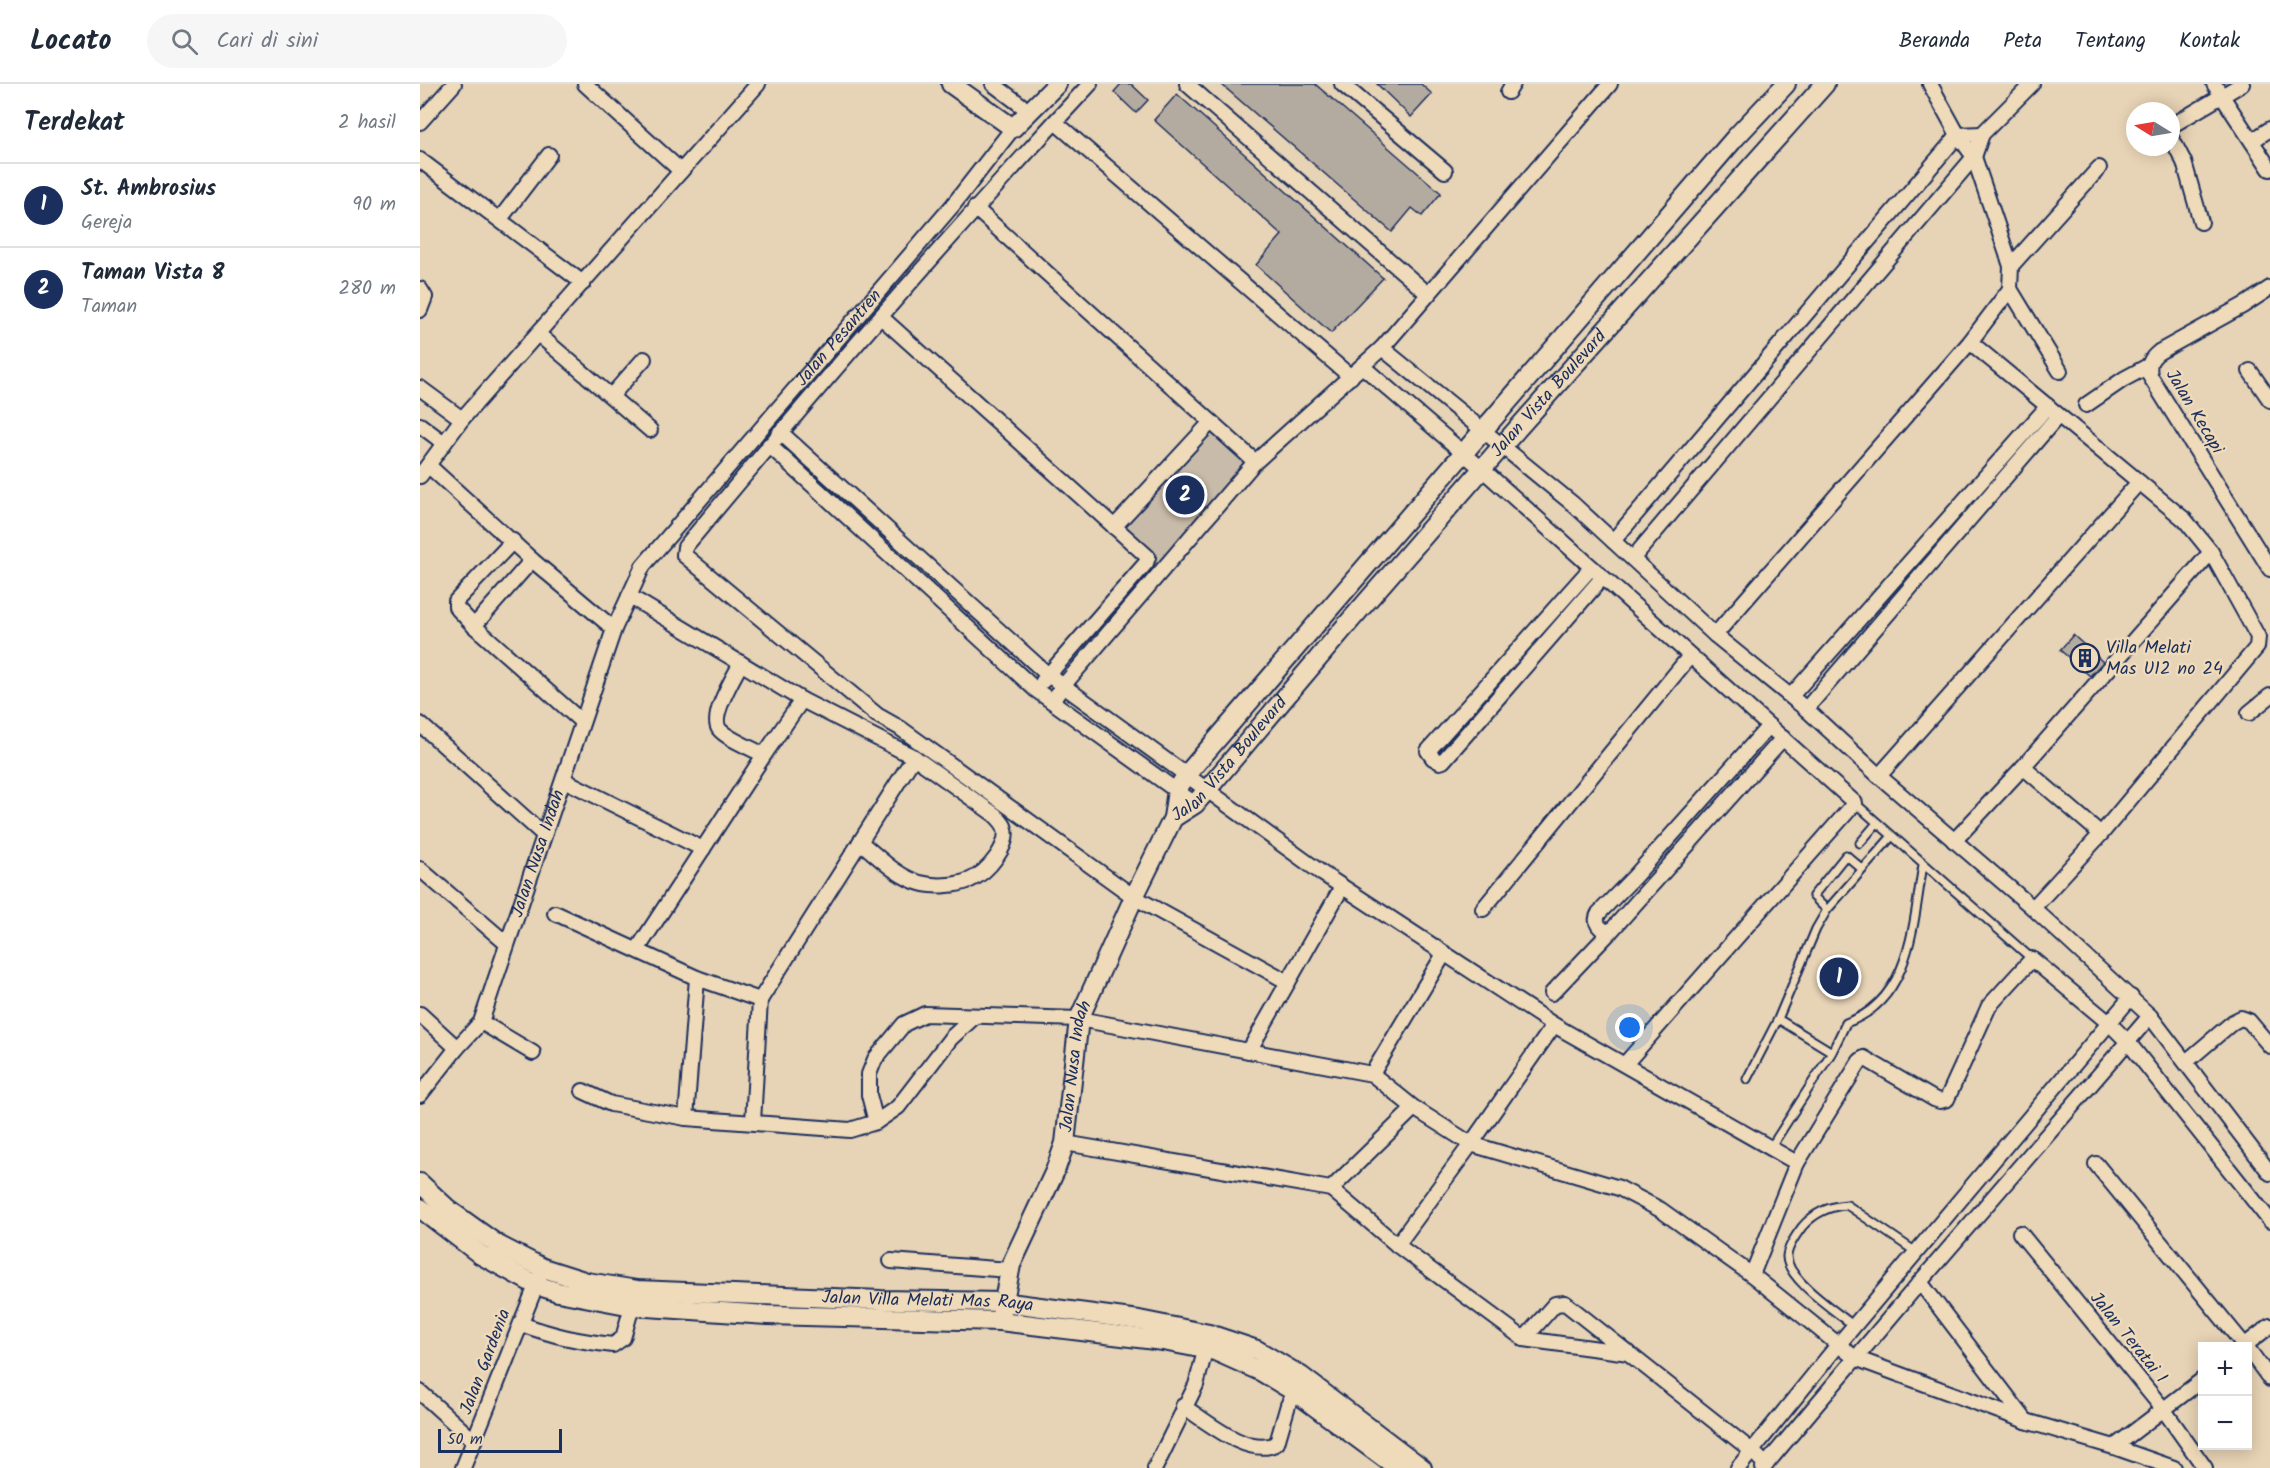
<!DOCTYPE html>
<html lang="id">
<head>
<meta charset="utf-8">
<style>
	body { margin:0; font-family:Kalam,sans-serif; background:#f6f6f7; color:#1f2937 }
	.controls { position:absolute; right:18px; bottom:18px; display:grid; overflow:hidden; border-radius:0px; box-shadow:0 3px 15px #0003 }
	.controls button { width:54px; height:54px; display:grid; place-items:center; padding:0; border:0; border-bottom:2px solid #e0e1e3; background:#fff; color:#1f2937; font:30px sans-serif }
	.compass { position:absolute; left:1706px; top:18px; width:54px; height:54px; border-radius:50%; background:#fff; box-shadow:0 3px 15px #0003; rotate:281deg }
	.scale { position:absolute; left:18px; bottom:15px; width:124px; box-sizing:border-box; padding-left:6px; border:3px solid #1b2f5e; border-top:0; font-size:16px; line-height:21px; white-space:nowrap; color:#1b2f5e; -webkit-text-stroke:4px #efdab9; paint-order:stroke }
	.you { position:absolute; left:1210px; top:944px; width:21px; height:21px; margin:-15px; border:4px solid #fff; border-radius:50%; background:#1a73e8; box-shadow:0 0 0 9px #1a73e833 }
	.badge { display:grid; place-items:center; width:39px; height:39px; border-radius:50%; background:#1b2f5e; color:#fff; font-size:20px; font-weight:700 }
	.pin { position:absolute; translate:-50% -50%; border:3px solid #fff; box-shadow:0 2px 6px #0006 }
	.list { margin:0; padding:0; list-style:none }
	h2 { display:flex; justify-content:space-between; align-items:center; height:78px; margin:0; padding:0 24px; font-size:26px }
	h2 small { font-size:20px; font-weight:400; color:#747a83 }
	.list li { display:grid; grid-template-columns:39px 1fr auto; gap:18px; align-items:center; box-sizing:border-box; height:84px; padding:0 24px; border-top:2px solid #e0e1e3 }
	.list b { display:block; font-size:22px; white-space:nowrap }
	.list p { margin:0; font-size:20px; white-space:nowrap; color:#747a83 }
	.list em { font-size:20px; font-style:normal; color:#747a83 }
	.icon { flex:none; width:33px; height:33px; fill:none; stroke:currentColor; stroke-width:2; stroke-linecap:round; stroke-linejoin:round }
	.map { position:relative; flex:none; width:1850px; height:1384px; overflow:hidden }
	header { display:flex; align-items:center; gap:36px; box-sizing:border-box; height:84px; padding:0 30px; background:#fff; border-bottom:2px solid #e0e1e3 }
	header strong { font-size:28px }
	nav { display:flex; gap:33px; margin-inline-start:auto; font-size:21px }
	.search { width:420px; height:54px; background:#f6f6f7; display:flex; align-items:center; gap:15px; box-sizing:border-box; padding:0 21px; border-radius:33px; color:#747a83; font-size:22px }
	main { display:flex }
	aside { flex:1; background:#fff }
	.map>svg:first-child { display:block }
	.green { fill:#c9bba9; stroke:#727584; stroke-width:1.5 }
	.building { fill:#b4aba0; stroke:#1b2f5e; stroke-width:1.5 }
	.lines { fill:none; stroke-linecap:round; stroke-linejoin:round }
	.lane-casing { stroke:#1b2f5e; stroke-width:11 }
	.street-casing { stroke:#1b2f5e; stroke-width:18 }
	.secondary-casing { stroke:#1b2f5e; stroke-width:22 }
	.lane { stroke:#efdab9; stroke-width:7 }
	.street { stroke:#efdab9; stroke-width:14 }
	.secondary { stroke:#efdab9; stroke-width:18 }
	.labels { text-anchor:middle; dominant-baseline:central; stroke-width:5; stroke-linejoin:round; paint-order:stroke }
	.street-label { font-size:18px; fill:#1b2f5e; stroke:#efdab9 }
	.poi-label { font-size:18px; fill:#1b2f5e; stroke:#efdab9; text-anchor:start }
</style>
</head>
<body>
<header>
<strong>Locato</strong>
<div class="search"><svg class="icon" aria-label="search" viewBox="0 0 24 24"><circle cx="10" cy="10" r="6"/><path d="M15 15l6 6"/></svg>Cari di sini</div>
<nav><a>Beranda</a><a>Peta</a><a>Tentang</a><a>Kontak</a></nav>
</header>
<main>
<aside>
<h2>Terdekat<small>2 hasil</small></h2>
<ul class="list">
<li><span class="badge">1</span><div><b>St. Ambrosius</b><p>Gereja</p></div><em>90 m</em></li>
<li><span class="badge">2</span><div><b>Taman Vista 8</b><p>Taman</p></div><em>280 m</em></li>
</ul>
</aside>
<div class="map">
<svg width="1850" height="1384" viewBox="0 0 1850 1384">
	<rect width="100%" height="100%" fill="#e7d3b5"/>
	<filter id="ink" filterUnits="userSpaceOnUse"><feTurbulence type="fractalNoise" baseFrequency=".0167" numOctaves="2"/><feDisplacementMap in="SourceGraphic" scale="12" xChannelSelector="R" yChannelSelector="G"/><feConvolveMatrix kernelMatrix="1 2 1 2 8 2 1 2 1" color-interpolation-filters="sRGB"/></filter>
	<g filter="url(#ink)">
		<!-- green -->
		<path class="green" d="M791,338L834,379L743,486L694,443Z"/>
		<!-- building -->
		<path class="building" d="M701,0H711L728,16L716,29L694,8Z
			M801,0H895L1021,109L1002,132L992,124L972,148Z
			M957,0H1001L1012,10L991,33Z
			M757,10L963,194L911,249L836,181L862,151L734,36Z
			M1653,551L1683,578L1670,592L1640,566Z"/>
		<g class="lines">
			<!-- lane casing -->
			<g class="lane-casing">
				<path id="lane" d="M1435,719L1612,875
					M1440,759L1457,739
					M1407,826L1393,812L1426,771L1442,785
					M1358,935L1412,968
					M1327,995L1358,935L1396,845L1407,826L1472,752
					M1351,1063L1412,968L1426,939C1492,916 1493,838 1503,781
					M1434,1242C1417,1228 1366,1195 1367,1172C1368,1162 1376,1151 1382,1143C1394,1129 1408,1122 1427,1121L1496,1168"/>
			</g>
			<!-- street casing -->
			<g class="street-casing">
				<g id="street">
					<path d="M165,0L261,87"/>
					<path d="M573,0L601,21"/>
					<path d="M670,0C530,150 396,305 265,463L264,471L457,631L480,644L714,813L868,898"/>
					<path d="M767,0L1008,210"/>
					<path d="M922,0L1025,87"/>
					<path d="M1510,0L1538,51L1554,73L1591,182"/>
					<path d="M1794,0L1850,85"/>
					<path d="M1088,8L1093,0"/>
					<path d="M0,38L34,0"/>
					<path d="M635,38L931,293"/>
					<path d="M1751,42L1822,0"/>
					<path d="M1751,53L1764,78L1781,138"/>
					<path d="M1832,57L1850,45"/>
					<path d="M0,76L163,199"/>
					<path d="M555,124L831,374L834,379L643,602L632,617"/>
					<path d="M80,135L129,71"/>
					<path d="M1850,204L1824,221L1739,268C1730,275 1728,280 1730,292L1850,485"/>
					<path d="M0,205L5,213L0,226"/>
					<path d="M1590,205L1640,287"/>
					<path d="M461,233L728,473L726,479L623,597"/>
					<path d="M118,250L230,346"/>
					<path d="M1550,258L1765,436L1791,468L1838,553L1837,563L1681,750L1613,824"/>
					<path d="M962,264L1153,420L1295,551L1386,625L1459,692L1613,824L1730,932L1850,1089"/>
					<path d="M942,282L1062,385L1435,719L1205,980"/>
					<path d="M1830,287L1850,316"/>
					<path d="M0,304L42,335"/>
					<path d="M192,311L224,275"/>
					<path d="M1666,321L1704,295L1728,282"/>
					<path d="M0,341L24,359"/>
					<path d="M360,348L627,590L903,790L1134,941L1377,1079L1332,1191"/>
					<path d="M349,361L616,606L775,720"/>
					<path d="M834,379L962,264L1190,0"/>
					<path d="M9,382L112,476L194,545"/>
					<path d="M0,392L42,335L338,0"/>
					<path d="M694,443L791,338"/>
					<path d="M93,457L36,517V523L54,542L162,638"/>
					<path d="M1193,457L1538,51L1562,50"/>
					<path d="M1213,474L1554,73L1562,50L1612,0"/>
					<path d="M1171,484L1008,667L1013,674L1020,678L1023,677L1182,494"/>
					<path d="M209,512L382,616L494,673L575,731C578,734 582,738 584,742C592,760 567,789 550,796C536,802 514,803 500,799C477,793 458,772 440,758"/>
					<path d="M54,542L112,476"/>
					<path d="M1295,551L1550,258L1590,205L1591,182L1679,84"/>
					<path d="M321,579C314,593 290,631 299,645C306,654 333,665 344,671"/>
					<path d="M1371,612L1628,322"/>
					<path d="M1386,625L1638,332"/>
					<path d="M1829,629L1850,612"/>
					<path d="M0,640L124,751"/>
					<path d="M1603,683L1681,750"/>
					<path d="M1459,692L1719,398"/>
					<path d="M144,696L283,765"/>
					<path d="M1534,757L1603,683L1791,468"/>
					<path d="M0,785L86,859"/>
					<path d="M1063,825L1270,572"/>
					<path d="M135,829L277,894L340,916"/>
					<path d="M1190,848C1180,846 1173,839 1179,829L1215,792L1349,642"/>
					<path d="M217,866L344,671L382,616"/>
					<path d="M1132,909L1190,848L1363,654"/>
					<path d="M0,930L37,964"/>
					<path d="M61,938L113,969"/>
					<path d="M829,967L922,803"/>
					<path d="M1766,978L1813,938L1821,934L1829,937L1850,962"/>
					<path d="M952,990L1024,870"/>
					<path d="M163,1007L191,1020L266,1034L430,1046L456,1038L478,1023L531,954L555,932"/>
					<path id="s1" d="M0,1011L37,964L61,938L194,545L223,482L533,121L593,44"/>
					<path d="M266,1034L277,894"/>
					<path d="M333,1038L340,916L494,673"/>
					<path d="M456,1038L449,1011V990L455,975L484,940L505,930L659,935L952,990L994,1024L1051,1060L1199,1104L1241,1126L1332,1191L1435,1274L1606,1337L1694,1363L1754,1384"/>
					<path d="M645,1059L911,1105L994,1024"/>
					<path d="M1377,1079L1440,977L1444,974L1514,1015L1520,1017L1527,1015L1569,922L1612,875L1689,939L1708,958L1850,1137"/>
					<path d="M1676,1080L1825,1262"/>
					<path d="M911,1105L977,1161L1104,1255L1209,1269"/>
					<path d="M1600,1149L1744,1326L1785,1384"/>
					<path d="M977,1161L1051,1060L1134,941"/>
					<path d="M471,1177L589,1186"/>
					<path d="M1500,1198L1606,1337"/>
					<path d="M101,1240C134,1252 157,1257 193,1261L203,1254L212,1222"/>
					<path d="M1104,1255L1135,1220L1145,1219L1332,1367L1346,1381"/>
					<path d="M1824,1262L1850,1242"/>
					<path d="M1828,1265L1850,1295"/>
					<path d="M0,1308L54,1357"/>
					<path d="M763,1322C786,1337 830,1375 857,1359L868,1321L875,1308"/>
					<path d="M1694,1363L1782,1296"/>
					<path d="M43,1384L119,1194"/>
					<path d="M735,1384L776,1301L788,1256"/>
					<path d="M1318,1384L1418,1261L1711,913"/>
					<path d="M1343,1384L1500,1198L1730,932"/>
				</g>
			</g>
			<!-- secondary casing -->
			<g class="secondary-casing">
				<g id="secondary">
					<path d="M531,0L593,44L637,0"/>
					<path id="s2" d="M753,734L775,720L929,538L1083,361L1405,0"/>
					<path id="s3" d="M0,1099L29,1126L78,1161L123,1184L167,1198L217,1206L461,1216L583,1218L719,1236L789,1250L837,1266L881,1292L1002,1384"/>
					<path d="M0,1124L61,1171L116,1201L138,1208L212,1222L347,1231L580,1237L743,1257L795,1267L842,1288L875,1308L978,1384"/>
					<path id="s4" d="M580,1237L591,1181L635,1087L645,1059L659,935L714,813L753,734L757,706L767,690L1315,54L1366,0"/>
				</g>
			</g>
			<!-- lane -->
			<use href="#lane" class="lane"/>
			<!-- street -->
			<use href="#street" class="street"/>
			<!-- secondary -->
			<use href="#secondary" class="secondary"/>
		</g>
	</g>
	<!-- icons -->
	<defs>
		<g id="building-ring" transform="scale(1.5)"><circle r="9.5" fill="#efdab9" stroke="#1b2f5e" stroke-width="1.5"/><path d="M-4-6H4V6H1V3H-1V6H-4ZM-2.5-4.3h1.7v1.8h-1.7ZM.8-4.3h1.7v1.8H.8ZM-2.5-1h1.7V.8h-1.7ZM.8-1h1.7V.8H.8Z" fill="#1b2f5e"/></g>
	</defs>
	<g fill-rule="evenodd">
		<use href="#building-ring" x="1665" y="574"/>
	</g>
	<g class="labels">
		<!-- street labels -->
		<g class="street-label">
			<text stroke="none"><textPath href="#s1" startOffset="880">Jalan Pesantren</textPath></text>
			<text stroke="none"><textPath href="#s2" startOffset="568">Jalan Vista Boulevard</textPath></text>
			<text transform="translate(1774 328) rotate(59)">Jalan Kecapi</text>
			<text stroke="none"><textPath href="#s2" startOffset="82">Jalan Vista Boulevard</textPath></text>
			<text stroke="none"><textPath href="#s1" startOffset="273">Jalan Nusa Indah</textPath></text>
			<text stroke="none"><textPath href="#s4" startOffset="268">Jalan Nusa Indah</textPath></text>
			<text stroke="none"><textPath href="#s3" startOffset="538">Jalan Villa Melati Mas Raya</textPath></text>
			<text transform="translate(1708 1254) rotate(51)">Jalan Teratai I</text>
			<text transform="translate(66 1278) rotate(-69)">Jalan Gardenia</text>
		</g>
		<!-- poi labels -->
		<g class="poi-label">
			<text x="1686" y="564">Villa Melati<tspan x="1686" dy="21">Mas U12 no 24</tspan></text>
		</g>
	</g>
</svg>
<div class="controls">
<button>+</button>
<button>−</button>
</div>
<svg class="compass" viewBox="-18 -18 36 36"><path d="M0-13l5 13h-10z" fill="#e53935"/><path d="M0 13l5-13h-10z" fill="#747a83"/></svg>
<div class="scale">50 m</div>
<div class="you"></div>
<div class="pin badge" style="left:1419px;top:893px">1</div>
<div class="pin badge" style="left:765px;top:411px">2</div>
</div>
</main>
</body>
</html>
